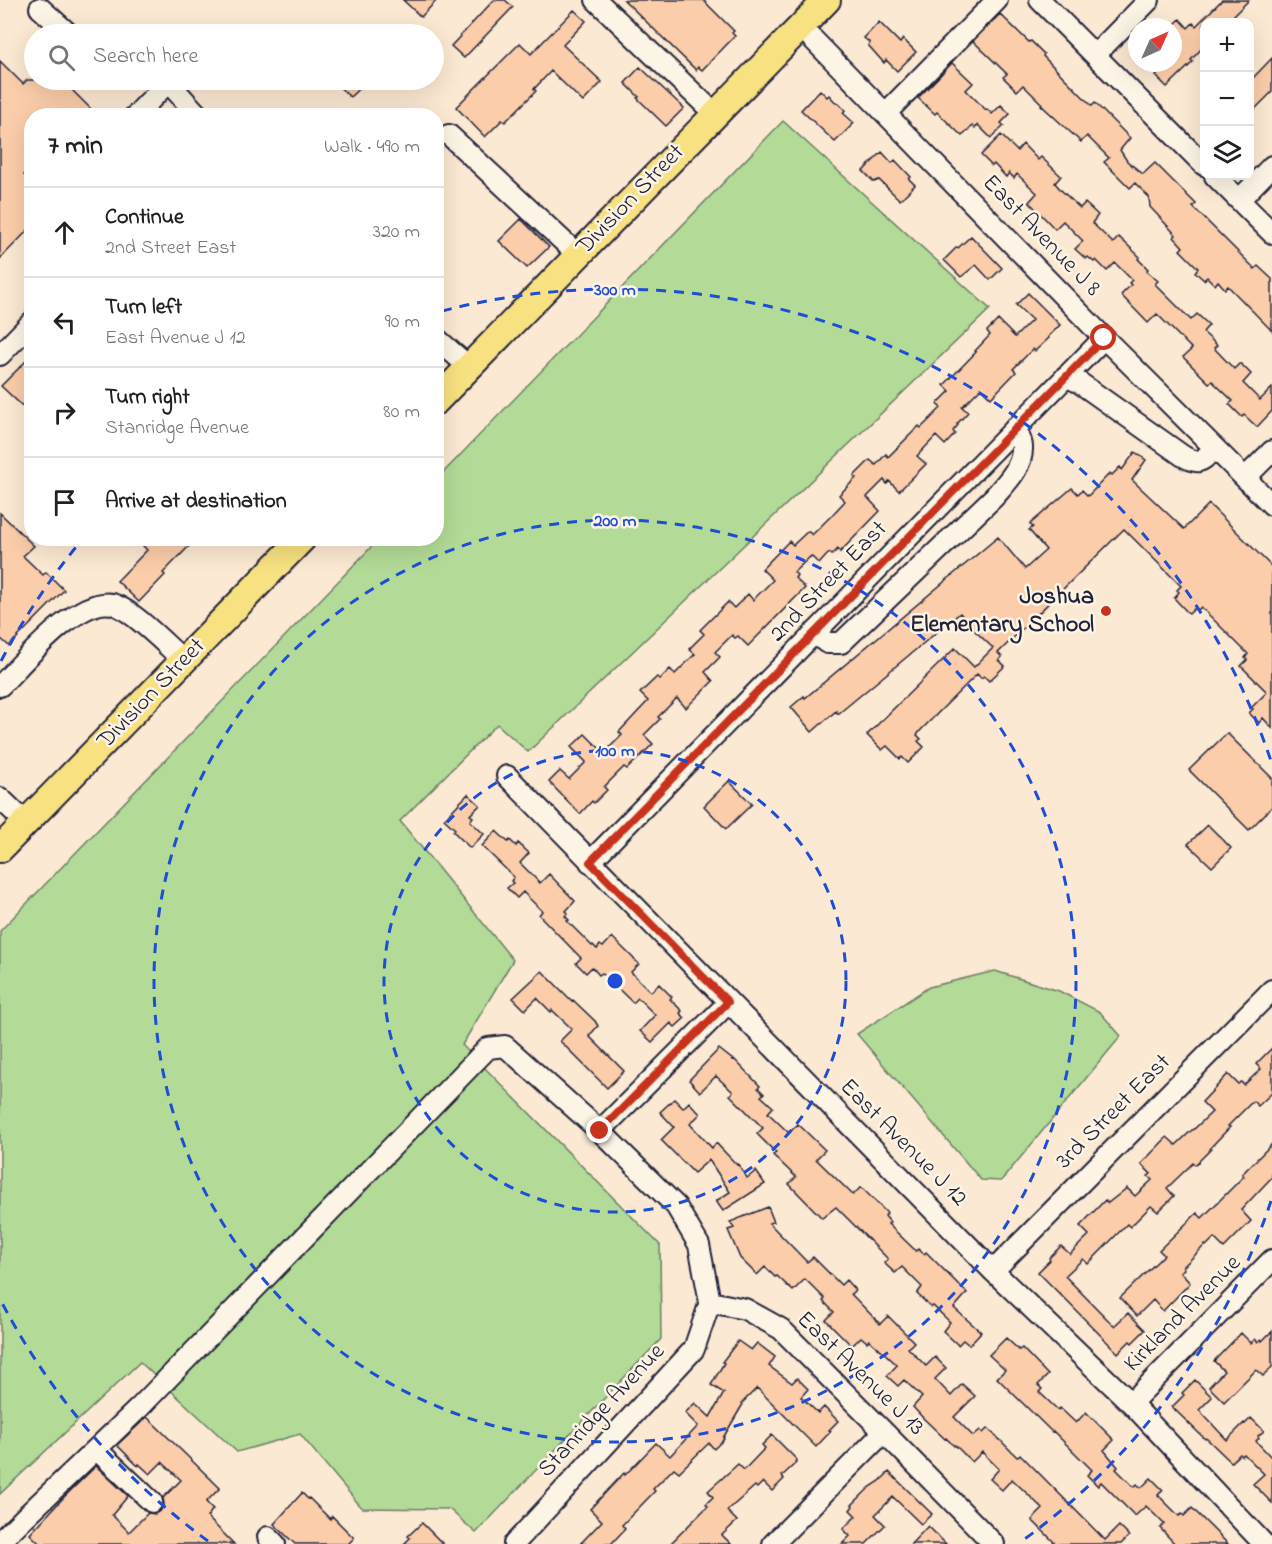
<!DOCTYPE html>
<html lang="en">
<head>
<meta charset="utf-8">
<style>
	body { margin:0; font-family:"Indie Flower",sans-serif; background:#f6f6f6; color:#202124 }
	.controls { position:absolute; right:18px; top:18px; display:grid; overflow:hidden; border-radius:12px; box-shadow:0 6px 24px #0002 }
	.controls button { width:54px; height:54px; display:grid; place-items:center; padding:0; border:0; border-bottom:2px solid #e0e0e0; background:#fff; color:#202124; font:30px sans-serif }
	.compass { position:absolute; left:1128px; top:18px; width:54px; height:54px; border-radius:50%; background:#fff; box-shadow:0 6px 24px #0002; rotate:45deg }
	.stop { position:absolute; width:18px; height:18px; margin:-14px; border:4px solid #c8321e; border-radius:50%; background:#fff }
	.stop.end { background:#c8321e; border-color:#fff; box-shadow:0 2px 6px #0008 }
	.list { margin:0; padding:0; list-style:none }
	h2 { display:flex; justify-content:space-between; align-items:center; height:78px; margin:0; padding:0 24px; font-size:26px }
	h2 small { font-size:20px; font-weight:400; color:#757577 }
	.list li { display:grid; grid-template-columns:39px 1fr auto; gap:18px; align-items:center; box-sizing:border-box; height:90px; padding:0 24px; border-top:2px solid #e0e0e0 }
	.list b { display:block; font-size:22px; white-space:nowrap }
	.list p { margin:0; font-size:20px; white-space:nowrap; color:#757577 }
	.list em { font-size:20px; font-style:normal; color:#757577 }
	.icon { flex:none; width:33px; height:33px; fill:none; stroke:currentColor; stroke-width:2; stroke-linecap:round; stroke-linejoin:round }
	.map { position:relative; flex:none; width:1272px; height:1544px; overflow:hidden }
	.search { position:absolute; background:#fff; box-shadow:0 6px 24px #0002; left:24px; top:24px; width:420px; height:66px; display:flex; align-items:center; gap:15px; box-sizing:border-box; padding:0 21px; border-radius:33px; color:#757577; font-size:22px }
	.panel { position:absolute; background:#fff; box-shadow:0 6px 24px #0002; left:24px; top:108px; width:420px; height:438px; border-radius:24px }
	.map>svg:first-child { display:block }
	.green { fill:#b3da96; stroke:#6a7e68; stroke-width:1.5 }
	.building { fill:#fbcdaa; stroke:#22223b; stroke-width:1.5 }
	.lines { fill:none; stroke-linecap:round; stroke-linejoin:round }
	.minor-casing { stroke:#22223b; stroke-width:24 }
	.major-casing { stroke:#22223b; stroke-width:30 }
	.minor { stroke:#fcf5e5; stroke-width:20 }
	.major { stroke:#f8e181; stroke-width:26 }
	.route { stroke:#c8321e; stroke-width:8 }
	.ring { fill:none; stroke:#1d4ed8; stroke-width:3; stroke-dasharray:10 8 }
	.poi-dot { fill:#c8321e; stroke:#fcf5e5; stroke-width:2 }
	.labels { text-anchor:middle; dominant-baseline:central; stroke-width:5; stroke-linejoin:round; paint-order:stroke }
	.street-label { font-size:24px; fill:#22223b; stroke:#fcf5e5 }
	.poi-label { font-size:24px; font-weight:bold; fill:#22223b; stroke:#fcf5e5; text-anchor:end }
	.centre { fill:#1d4ed8; stroke:#fcf5e5; stroke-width:3 }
	.ring-label { font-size:18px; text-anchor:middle; font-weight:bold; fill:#1d4ed8; stroke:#fcf5e5; stroke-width:5; stroke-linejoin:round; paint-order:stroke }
</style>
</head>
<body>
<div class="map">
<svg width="1272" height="1544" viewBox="0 0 1272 1544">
	<rect width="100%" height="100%" fill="#fce9d3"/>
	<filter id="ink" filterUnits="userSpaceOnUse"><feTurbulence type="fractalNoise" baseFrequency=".0167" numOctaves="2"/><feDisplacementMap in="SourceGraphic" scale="12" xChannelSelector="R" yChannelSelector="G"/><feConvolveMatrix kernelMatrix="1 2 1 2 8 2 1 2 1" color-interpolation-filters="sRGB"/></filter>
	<g filter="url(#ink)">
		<!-- green -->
		<path class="green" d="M783,121L990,309L528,752L497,724L400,821L513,960L462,1045L660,1245L661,1339L476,1533L449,1509L362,1508L300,1434L237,1452L140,1362L0,1494V931L379,539L436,538L437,479Z
			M995,971L1059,991L1100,1012L1121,1036L1001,1181L981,1180L857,1034L929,987Z"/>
		<!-- building -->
		<path class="building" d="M403,0H437L421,17Z
			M494,0H505L513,7L464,58L451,46Z
			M624,0H703L734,31L732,33L735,36L702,70L698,67L696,70Z
			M1222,0H1249L1227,22H1204V46L1191,60L1193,62L1167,87L1156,76L1160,72L1156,69L1162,63H1173V26L1180,19L1188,28L1193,23L1196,26Z
			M574,10L586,21L563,45L602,82L583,102L551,71L534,89L536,91L505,122L502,120L485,137L456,107L520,43L531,54Z
			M1000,14L1029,42L1031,41L1044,54L1043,56L1092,106L1095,103L1130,138L1120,150L1127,161L1143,174L1155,163L1196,204L1193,207L1255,269L1258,266L1272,279V331L1228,286L1225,289L1218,281L1215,285L1207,277L1204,280L1195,272L1198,268L1180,250L1183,247L1174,237L1176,235L1150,207L1149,197L1135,183L1130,188L1104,162L1109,158L1087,136L1081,142L1041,105L1042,104L1023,85L1017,91L1003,77L1007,74L973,41Z
			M879,22L900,43L903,39L916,52L897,71L886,60L884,63L868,45L870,43L864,38Z
			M1272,58V92L1250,114V81Z
			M0,61L23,84L27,80H62L91,109L85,116H32V167L24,175L32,182V226L0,259Z
			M952,63L973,83L966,90L986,110L987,109L992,114L1001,105L1010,114L1001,123L1004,126L991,138L978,125L975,128L972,126L962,136L937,112L935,114L918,98Z
			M640,67L684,108L666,126L637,98L639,97L625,83Z
			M332,80H368L350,97Z
			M820,90L827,97L829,95L836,103L837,102L845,110L843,113L854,123L835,142L801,110Z
			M1001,135L1017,151L1023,144L1038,160L1041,157L1061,176L1055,183L1061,190L1080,208L1085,203L1098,215L1092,223L1113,243L1119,237L1140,257L1138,259L1148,269L1147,271L1158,281L1155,284L1191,320L1197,314L1209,325L1203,332L1217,345L1214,348L1234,369L1239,364H1241L1251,374L1243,383L1260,400L1272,388V411L1257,427L1244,415L1242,417L1229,404L1233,401L1212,381L1209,383L1183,357L1192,349L1157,314L1148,323L1121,295L1131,285L1129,283L1132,280L1115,263L1107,271L1096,260L1094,262L1088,257L1086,259L1075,249L1083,241L1063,221L1055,229L1029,202L1037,193L1017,174L1014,178L1009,173L1006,177L994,164L992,166L981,155Z
			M882,152L892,163L895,160L911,177L909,179L915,185L900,200L879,180L874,182L863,171Z
			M521,219L549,247L527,268L499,241Z
			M971,236L1002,268L990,280L976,265L961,277L944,260L957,247L958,248Z
			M1028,293L1060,325L1048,337L1049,338L1035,351L1033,349L1013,369L1016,372L991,398L981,388L962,407L968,412L957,424L958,425L953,431L955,434L945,445L936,436L917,456L926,464L899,491L889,481L887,484L884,480L867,497L880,511L840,552L838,549L832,555L830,553L827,555L819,564L811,556L794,572L797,575L795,578L805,588L748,646L738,636L735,638L732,635L715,652L720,657L705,672L713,681L686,708L677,698L658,717L660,719L644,735L653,744L627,769L624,767L604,787L607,790L594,803L592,801L580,814L549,782L560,771L569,779L586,762L571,747L585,734L604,753L622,735L619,732L648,701L640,693L657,677L660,679L670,669L675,674L695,654L689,649L704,634L700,630L728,602L734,608L748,594L753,600L773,580L762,569L789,541L793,545L808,531L812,535L832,515L845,501L839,495L856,478L854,476L870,460L876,465L886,454L888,457L919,426L921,428L941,408L937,404L950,391L944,385L945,384L976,352L975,351L990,335L987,331L998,320L1015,337L1032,320L1016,305Z
			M32,355V415L1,386Z
			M1135,452L1146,460L1132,480L1184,529L1209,504L1272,567V728L1263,718L1259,723L1249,713L1253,709L1251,708L1267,692L1241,666L1247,660L1245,658L1248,654L1201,607L1198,610L1195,608L1189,614L1174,598L1179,592L1177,590L1181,586L1124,529L998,653L1002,657L999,660L1005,666L989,681L984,676L981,678L977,674L921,730L917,735L921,739L918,741L924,747L908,763L902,757L900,759L887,746L882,750L867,735L955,648L974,667L993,648L975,631L960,613L838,714L836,711L812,732L791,707L804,696L805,698L998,537L1025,569L1046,550L1029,530L1033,527L1030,524L1072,488L1078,494L1082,490L1088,496L1110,473L1112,475L1120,467L1122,470Z
			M0,513L34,546L23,556L43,575L46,572L64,590L9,646L0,638Z
			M150,538H197L163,573L165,575L139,602L117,581L147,550L143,546Z
			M1227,733L1272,778V807L1249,830L1189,770Z
			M729,781L752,804L726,829L704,806Z
			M468,794L480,805L470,815L473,817L470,821L484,834L470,848L453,831L455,829L444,819Z
			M1208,825L1231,848L1212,867L1188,844Z
			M496,831L508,842L510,840L516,846L518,843L529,853L520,863L540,883L549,874L575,901L566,911L568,913L565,916L569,920L567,921L592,946L593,945L597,949L600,945L603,947L612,937L639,964L631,972L651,992L659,984L672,997L670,999L682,1011L680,1013L685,1018L675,1027L671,1023L652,1042L640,1031L655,1015L638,998L633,1003L602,973L599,975L592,967L586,973L576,963L581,958L539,915L542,911L523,892L517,898L507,888L513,883L511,881L514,877L482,846Z
			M542,971L572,1001L573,1000L595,1021L598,1026L589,1036L624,1071L607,1088L560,1041L572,1029L552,1010L551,1012L537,998L525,1010L513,998Z
			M1272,1048V1093L1258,1106L1253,1101L1228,1126L1230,1127L1210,1148L1211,1149L1195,1165L1193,1163L1167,1188L1174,1196L1158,1212L1151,1206L1130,1227L1127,1224L1088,1264L1083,1259L1065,1276L1114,1326L1128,1313L1145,1330L1132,1343L1130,1341L1118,1353L1038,1272L1050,1260L1049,1258L1061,1246L1070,1254L1089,1235L1080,1226L1105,1200L1108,1203L1127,1188L1135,1196L1152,1180L1148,1176L1151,1174L1141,1164L1167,1137L1176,1145L1192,1130H1193L1212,1112L1202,1102L1217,1086L1228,1074L1238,1084L1241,1082L1244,1085L1261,1069L1256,1064Z
			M719,1049L733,1060L734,1059L760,1086L758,1088L764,1094L761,1096L773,1107L768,1113L789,1133L798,1124L825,1150L816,1159L853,1195L861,1187L887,1213L885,1216L890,1222L888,1224L916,1251L918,1249L924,1254L926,1252L967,1293L954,1308L981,1332L969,1345L963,1340L958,1345L943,1331L950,1322L933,1306L931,1307L917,1294L922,1287L902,1267L895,1273L884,1263L888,1259L836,1207L822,1218L789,1184L796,1177L773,1155L776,1153L757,1134L763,1128L730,1095L733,1092L716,1076L700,1092L689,1080Z
			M674,1099L683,1108L689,1102L700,1114L690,1124L712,1148L716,1143L737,1165L738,1164L747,1178L756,1171L765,1184L723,1211L716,1201L730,1192L709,1160L694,1173L661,1140L674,1127L660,1112Z
			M1272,1144V1177L1241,1210L1251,1221L1224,1248L1214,1238L1206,1246L1205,1245L1183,1267L1184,1269L1180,1272L1190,1283L1163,1311L1153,1300L1137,1316L1120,1298L1164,1255L1159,1250L1197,1213L1202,1218L1244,1176L1242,1174Z
			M768,1207L774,1222L769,1223L807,1262L813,1257L841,1285L846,1280L855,1290L851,1294L880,1324L888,1316L914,1342L908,1348L926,1366L935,1357L946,1368L935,1379L951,1396L962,1384L975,1396L954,1417L973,1436L980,1430L983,1433L988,1428L1017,1457L1020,1454L1105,1540L1119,1526L1129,1536L1121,1544H1056L1032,1520L1043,1509L1012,1479L1002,1490L990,1479L999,1469L982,1452L972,1462L955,1445L954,1446L946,1438L945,1439L923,1418L913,1407L922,1397L904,1380L898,1386L887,1376L897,1365L878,1347V1348L869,1340L867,1342L861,1337L852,1346L826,1320L834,1312L823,1301L825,1299L805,1279L793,1291L777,1276L775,1277L765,1267L757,1275L740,1258L728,1230L734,1228L730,1222Z
			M1272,1331V1367L1263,1376L1256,1370L1224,1402L1209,1387L1224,1371L1214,1361L1241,1333L1251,1343L1255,1339L1258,1342L1261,1339L1262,1341Z
			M1006,1338L1019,1350L1022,1348L1048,1375L1038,1385L1042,1389L1039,1392L1058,1410L1060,1408L1076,1423L1086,1412L1114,1440L1104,1450L1118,1467L1116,1469L1134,1487L1137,1484L1141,1488L1151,1478L1163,1490L1158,1495L1179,1516L1182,1514L1184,1516L1192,1508L1228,1544H1175L1160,1528L1164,1524L1146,1506L1135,1516L1101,1482L1098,1486L1087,1475L1092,1470L1053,1431L1052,1432L997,1378L1005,1370L989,1355Z
			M738,1341L751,1350L757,1343L775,1357L769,1366L792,1383L797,1378L808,1389L801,1397L818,1413L824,1407L838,1421L829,1430L831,1431L816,1447L757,1388L742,1403L743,1404L723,1438L724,1439L714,1449L709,1443L679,1472L674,1468L653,1489L655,1491L622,1525L625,1529L611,1544H580L602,1521L590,1509L624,1473L625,1475L656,1443L670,1456L698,1426L685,1413L695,1403L710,1417L724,1393L711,1385L724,1363L722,1362Z
			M1195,1380L1212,1397L1199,1410L1227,1440L1244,1423L1245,1424L1251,1418L1264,1431L1258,1436L1259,1438L1256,1441L1272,1458V1503L1253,1484L1264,1474L1244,1454L1242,1456L1240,1454L1231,1462L1206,1438L1205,1439L1172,1407L1184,1395L1182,1393Z
			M147,1417L220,1488L206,1502L213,1509L207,1517L234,1544H40L30,1534L64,1497L96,1466L128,1496L112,1515L129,1532L148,1513L155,1514L161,1510L164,1504L163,1498L181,1480L162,1462L150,1474L139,1464L138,1466L117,1445Z
			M772,1435L797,1460L795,1462L796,1463L782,1476L784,1479L772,1491L763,1482L757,1488L755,1486L727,1511L737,1521L722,1535L731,1544H670L708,1506L706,1504L713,1497L708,1491L738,1464L744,1470L765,1448L762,1445Z
			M889,1472L932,1514L921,1524L893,1497L875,1515L885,1525L866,1544H842L850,1536L843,1529L856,1516L850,1510L853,1506L852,1505L869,1488L880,1481Z
			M302,1493L308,1499L309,1498L330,1519L332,1516L354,1538L348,1544H295L274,1524Z
			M422,1523L443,1544H404L410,1538L408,1536Z
			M928,1526L946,1544H911Z"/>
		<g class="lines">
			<!-- minor casing -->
			<g class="minor-casing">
				<path id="minor" d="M596,0L715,114
					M1040,0L1204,165
					M40,8L69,34
					M800,26L1104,338L1272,505
					M1095,55L1149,0
					M159,80L168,82L199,116
					M886,113L997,0
					M135,116L168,82
					M449,135L578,255
					M1215,176L1272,233
					M1239,200L1272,166
					M436,338L469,367
					M0,355L32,322
					M1066,376L1080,383L1183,456C1201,466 1201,461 1215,448
					M1245,478L1272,451
					M814,633L827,643H841L994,497C1006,483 1023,467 1022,447C1022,441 1018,434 1015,428
					M0,686C23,663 77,597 112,604C131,608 168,647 184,661
					M507,776L993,1271L1131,1403L1264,1544
					M0,798L26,823
					M590,862L1104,338
					M600,1131L728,1003
					M993,1271L1272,990
					M710,1302L745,1309L781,1329L884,1432L994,1544
					M1131,1403L1272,1260
					M96,1449L152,1502
					M268,1537L275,1544
					M0,1541L140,1407L488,1048L505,1046L600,1131L676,1206L699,1245L710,1302L694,1349L514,1544
					M773,1544L884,1432"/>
			</g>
			<!-- major casing -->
			<g class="major-casing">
				<path id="major" d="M436,401L827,0
					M0,849L303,538"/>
			</g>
			<!-- minor -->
			<use href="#minor" class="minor"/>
			<!-- major -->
			<use href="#major" class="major"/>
		</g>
	</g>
	<g class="lines" filter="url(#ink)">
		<!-- route -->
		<path class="route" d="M600,1131L728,1002L590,862L1104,338"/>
	</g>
	<!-- distance rings -->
	<g class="ring">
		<circle cx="615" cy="981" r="231"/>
		<circle cx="615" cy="981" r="461"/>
		<path d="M1271 1201A692 692 0 0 1 1022 1541M208 1541A692 692 0 0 1 1 1301M1 661A692 692 0 0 1 81 541M442 311A692 692 0 0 1 1271 761"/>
	</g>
	<!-- markers -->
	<circle class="poi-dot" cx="1106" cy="611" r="6"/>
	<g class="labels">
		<!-- street labels -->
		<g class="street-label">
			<text transform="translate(631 200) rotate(-46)">Division Street</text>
			<text transform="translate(1041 236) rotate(46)">East Avenue J 8</text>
			<text transform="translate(829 582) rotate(-46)">2nd Street East</text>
			<text transform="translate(152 694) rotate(-46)">Division Street</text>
			<text transform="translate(1114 1112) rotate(-45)">3rd Street East</text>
			<text transform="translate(903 1143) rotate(45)">East Avenue J 12</text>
			<text transform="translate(1183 1314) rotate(-45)">Kirkland Avenue</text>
			<text transform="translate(860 1374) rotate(44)">East Avenue J 13</text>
			<text transform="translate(602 1411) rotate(-47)">Stanridge Avenue</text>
		</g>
		<!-- poi labels -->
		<g class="poi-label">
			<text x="1094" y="597">Joshua<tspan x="1094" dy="28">Elementary School</tspan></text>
		</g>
	</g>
	<circle cx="615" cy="981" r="9" class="centre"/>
	<g class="ring-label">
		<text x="615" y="295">300 m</text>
		<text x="615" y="526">200 m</text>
		<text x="615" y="756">100 m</text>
	</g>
</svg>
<div class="controls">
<button>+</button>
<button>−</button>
<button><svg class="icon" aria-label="layers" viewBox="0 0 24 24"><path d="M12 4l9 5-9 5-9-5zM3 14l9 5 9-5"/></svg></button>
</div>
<svg class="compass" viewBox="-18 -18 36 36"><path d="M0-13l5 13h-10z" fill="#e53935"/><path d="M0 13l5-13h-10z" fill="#757577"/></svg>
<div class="stop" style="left:1104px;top:338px"></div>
<div class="stop end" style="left:600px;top:1131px"></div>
<div class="search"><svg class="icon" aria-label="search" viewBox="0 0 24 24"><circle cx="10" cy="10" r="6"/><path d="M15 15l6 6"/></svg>Search here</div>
<section class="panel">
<h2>7 min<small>Walk · 490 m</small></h2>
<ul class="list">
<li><svg class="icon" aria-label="ahead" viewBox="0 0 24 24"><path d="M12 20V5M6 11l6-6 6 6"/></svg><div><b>Continue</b><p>2nd Street East</p></div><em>320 m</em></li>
<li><svg class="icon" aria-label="left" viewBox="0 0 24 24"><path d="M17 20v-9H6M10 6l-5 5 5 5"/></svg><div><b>Turn left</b><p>East Avenue J 12</p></div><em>90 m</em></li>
<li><svg class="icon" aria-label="right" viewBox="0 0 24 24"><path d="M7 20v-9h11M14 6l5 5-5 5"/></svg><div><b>Turn right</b><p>Stanridge Avenue</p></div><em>80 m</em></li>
<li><svg class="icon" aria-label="arrive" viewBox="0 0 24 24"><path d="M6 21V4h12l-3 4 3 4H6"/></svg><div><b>Arrive at destination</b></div></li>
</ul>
</section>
</div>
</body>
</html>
